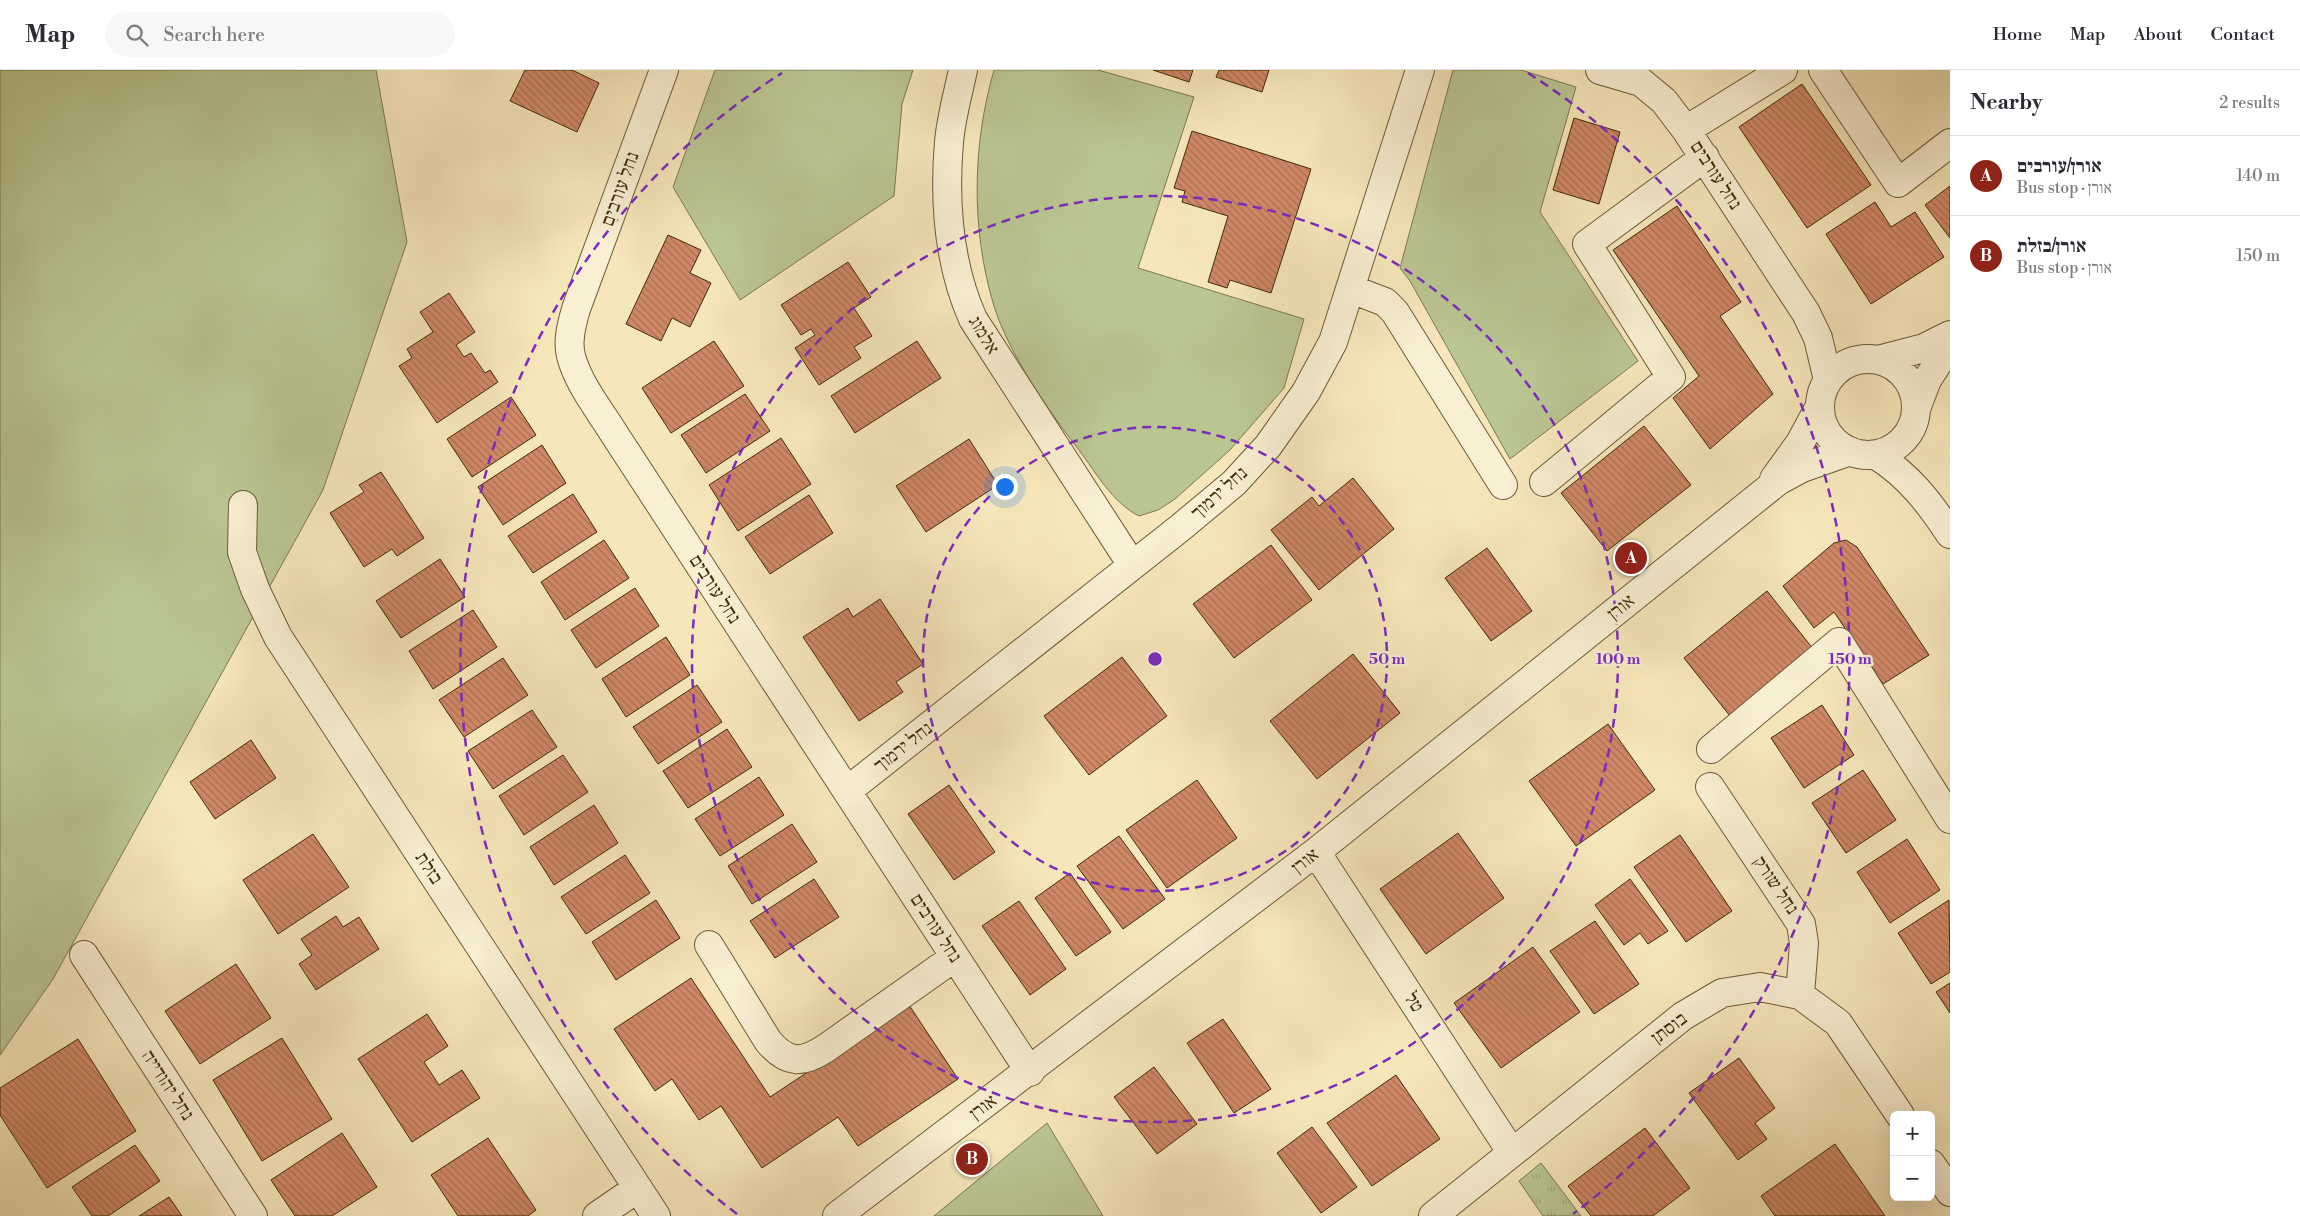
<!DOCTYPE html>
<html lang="en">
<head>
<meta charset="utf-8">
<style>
	body { margin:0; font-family:"Libre Bodoni","Frank Ruhl Libre",serif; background:#f7f7f7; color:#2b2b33 }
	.controls { position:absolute; right:15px; bottom:15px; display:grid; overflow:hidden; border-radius:8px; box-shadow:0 5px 20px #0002 }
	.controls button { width:45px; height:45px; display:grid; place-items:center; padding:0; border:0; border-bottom:1px solid #e1e1e2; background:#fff; color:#2b2b33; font:25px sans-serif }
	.you { position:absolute; left:1004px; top:416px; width:18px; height:18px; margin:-12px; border:4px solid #fff; border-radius:50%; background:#1a73e8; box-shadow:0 0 0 8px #1a73e833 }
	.badge { display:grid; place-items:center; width:32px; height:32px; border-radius:50%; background:#8f2418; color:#fff; font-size:16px; font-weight:700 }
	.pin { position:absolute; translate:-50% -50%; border:2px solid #fff; box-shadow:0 1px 5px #0006 }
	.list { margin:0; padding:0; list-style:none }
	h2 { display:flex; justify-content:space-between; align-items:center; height:65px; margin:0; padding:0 20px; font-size:21px }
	h2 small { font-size:16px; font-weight:400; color:#7c7c81 }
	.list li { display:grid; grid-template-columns:32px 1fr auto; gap:15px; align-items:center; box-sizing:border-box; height:80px; padding:0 20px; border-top:1px solid #e1e1e2 }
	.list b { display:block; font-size:19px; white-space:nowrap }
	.list p { margin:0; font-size:16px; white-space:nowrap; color:#7c7c81 }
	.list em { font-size:16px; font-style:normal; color:#7c7c81 }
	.icon { flex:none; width:28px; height:28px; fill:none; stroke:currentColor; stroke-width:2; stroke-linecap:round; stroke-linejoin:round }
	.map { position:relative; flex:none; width:1950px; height:1146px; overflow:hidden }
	header { display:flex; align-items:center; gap:30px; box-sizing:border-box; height:70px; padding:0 25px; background:#fff; border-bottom:1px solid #e1e1e2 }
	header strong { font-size:24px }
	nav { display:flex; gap:28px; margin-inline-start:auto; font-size:18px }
	.search { width:350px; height:45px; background:#f7f7f7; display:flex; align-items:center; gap:12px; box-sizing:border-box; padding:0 18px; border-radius:28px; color:#7c7c81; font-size:19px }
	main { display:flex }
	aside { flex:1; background:#fff }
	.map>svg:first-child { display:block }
	.grass { fill:#bac692; stroke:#7e784e }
	.park { fill:url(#park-tufts); stroke:#7e784e }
	.building { fill:url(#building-back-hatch); stroke:#412b09 }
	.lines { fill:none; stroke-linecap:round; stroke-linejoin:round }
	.minor-casing { stroke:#6e5a36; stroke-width:30 }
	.minor { stroke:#f9efd3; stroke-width:28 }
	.ring { fill:none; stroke:#7b2cbf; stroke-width:2.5; stroke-dasharray:9 6 }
	.labels { text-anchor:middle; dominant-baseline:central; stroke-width:4.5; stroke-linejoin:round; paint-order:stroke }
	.street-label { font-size:19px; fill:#412b09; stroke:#f9efd3 }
	.centre { fill:#7b2cbf; stroke:#f9efd3; stroke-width:2.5 }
	.ring-label { font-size:15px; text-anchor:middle; font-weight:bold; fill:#7b2cbf; stroke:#f9efd3; stroke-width:4.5; stroke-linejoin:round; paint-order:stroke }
</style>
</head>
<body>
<header>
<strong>Map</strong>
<div class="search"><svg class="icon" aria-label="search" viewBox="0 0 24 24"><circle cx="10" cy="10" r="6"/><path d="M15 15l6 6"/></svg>Search here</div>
<nav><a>Home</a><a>Map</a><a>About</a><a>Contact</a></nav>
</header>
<main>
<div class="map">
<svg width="1950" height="1146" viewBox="0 0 1950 1146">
	<defs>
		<pattern id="park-tufts" width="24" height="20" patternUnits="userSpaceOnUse" patternTransform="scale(1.25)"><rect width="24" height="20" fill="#bac692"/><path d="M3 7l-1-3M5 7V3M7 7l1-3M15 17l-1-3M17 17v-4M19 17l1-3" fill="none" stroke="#a1aa7d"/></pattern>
		<pattern id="building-back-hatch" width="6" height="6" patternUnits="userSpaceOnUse" patternTransform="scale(1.25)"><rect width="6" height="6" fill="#d08867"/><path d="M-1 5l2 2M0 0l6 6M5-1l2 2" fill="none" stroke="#aa6f53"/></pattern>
	</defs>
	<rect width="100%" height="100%" fill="#f6e7bb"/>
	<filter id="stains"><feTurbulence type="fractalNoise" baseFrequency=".004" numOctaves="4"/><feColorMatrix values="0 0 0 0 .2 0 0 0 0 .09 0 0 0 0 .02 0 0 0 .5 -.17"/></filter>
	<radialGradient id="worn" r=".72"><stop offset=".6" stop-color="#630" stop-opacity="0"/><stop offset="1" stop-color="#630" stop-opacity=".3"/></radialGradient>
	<!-- grass -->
	<path class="grass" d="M0,0H376L407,172L323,420L53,909L0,985Z
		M715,0H913L902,34L894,126L740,230L673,117Z
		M994,0H1098L1194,27L1138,198L1304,249L1284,318L1230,380L1175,429L1158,440L1139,446C1113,433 1096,403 1079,380C1048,340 1009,284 994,236C971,160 972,76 994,0Z
		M1453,0H1521L1576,17L1540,142L1638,291L1510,389L1410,211L1400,198Z
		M1047,1053L1103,1146H934Z"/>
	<!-- park -->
	<path class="park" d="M1541,1093L1581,1146H1543L1519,1111Z"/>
	<!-- building -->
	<path class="building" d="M525,0H572L599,13L577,62L510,31Z
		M1153,0H1193L1189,12Z
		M1219,0H1269L1262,22L1216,7Z
		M1802,14L1871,115L1807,158L1739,57Z
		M1574,48L1620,62L1599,134L1553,120Z
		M1192,61L1311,99L1271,223L1230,210L1227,218L1208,212L1228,146L1182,132L1185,121L1174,118Z
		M1950,116V168L1925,135Z
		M1875,132L1891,157L1915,142L1944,187L1871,234L1826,164Z
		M1677,136L1741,232L1720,246L1773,324L1710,379L1673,328L1699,306L1613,180Z
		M668,165L701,180L690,203L711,213L690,257L672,248L661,271L626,254Z
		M848,192L871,227L854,238L872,266L854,277L861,288L819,315L795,278L815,265L811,259L801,265L781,235Z
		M449,223L475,262L456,275L464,287L471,283L485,303L490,300L498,312L437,353L399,296L412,288L407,279L433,262L420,242Z
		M714,271L744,316L671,363L642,318Z
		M917,271L941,308L855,363L831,326Z
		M745,324L770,361L706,403L681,365Z
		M511,327L536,365L472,407L447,369Z
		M1644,356L1691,415L1607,481L1561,423Z
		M781,368L811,414L738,461L709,415Z
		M969,369L998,415L926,462L896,416Z
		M542,375L566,413L503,455L478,417Z
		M381,402L424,468L397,486L392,479L364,497L330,443L364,422L359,415Z
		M1353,408L1394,459L1319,520L1271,460L1312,427L1319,436Z
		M573,424L597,462L533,503L508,466Z
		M809,425L833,463L770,504L745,467Z
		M604,470L629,508L565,550L541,512Z
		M1846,470L1857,477L1929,585L1883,614L1834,542L1814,558L1783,516L1834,473Z
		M1271,475L1312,530L1234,588L1193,534Z
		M1487,478L1532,541L1491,571L1445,508Z
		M440,489L465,527L401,568L376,531Z
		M635,518L659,556L596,598L571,560Z
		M1767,521L1814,580L1730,646L1684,588Z
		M880,529L923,594L896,612L903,622L859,651L803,567L848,538L853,547Z
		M473,540L497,577L433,619L409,581Z
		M666,567L690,605L626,647L602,609Z
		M1353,584L1400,643L1317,709L1270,651Z
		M1122,587L1167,646L1089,705L1044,646Z
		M503,588L528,625L464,667L439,630Z
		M697,615L722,652L658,694L633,657Z
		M1822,635L1854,685L1804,718L1771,668Z
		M532,640L557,677L493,719L468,681Z
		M1608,654L1655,720L1576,776L1529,711Z
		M727,659L752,697L688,738L663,701Z
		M251,670L276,708L215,749L190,712Z
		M563,685L588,722L524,765L499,726Z
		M1863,700L1896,750L1846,783L1812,733Z
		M759,707L784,745L720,786L695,749Z
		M1197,710L1237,768L1167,818L1126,760Z
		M949,715L995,782L954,810L908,744Z
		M594,735L618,773L554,815L530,777Z
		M792,754L817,792L752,834L728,796Z
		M1458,763L1504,828L1426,884L1380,819Z
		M313,764L349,817L278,864L243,810Z
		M1680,765L1732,841L1686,872L1634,797Z
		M1119,766L1165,829L1123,859L1077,796Z
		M1907,769L1940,820L1890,853L1857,802Z
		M625,785L650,823L586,864L561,827Z
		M1070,803L1111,862L1076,886L1035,828Z
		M814,809L839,847L775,888L750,851Z
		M1630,809L1668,861L1648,874L1640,863L1624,875L1595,835Z
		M656,830L680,868L616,910L592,872Z
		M1949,830L1950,902L1931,914L1898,863Z
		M1019,831L1066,899L1030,925L982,856Z
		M336,846L343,857L359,847L379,879L316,920L299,894L312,885L301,869Z
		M1595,851L1639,914L1594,944L1550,881Z
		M1533,877L1580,942L1501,998L1454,933Z
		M236,894L271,948L200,994L165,941Z
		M691,908L770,1027L909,935L958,1009L858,1076L838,1047L762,1098L721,1036L699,1050L672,1009L655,1021L614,959Z
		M1950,913V943L1936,922Z
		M427,944L448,976L424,992L439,1015L462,1000L480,1028L412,1072L358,989Z
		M1223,949L1271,1019L1234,1043L1187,973Z
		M282,968L332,1049L262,1091L213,1010Z
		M78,969L136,1061L47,1118L0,1045V1018Z
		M1739,988L1775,1038L1755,1053L1767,1069L1738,1090L1689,1023Z
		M1154,997L1197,1054L1157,1084L1114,1027Z
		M1396,1005L1440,1069L1372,1116L1327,1053Z
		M1312,1057L1357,1117L1321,1143L1277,1083Z
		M1645,1058L1690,1118L1653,1146H1591L1568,1116Z
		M342,1063L377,1117L332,1146H295L271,1110Z
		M488,1068L536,1140L528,1146H458L431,1105Z
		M1835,1074L1885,1146H1775L1761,1126Z
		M135,1075L160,1111L108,1146H92L72,1117Z
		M169,1127L182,1146H139Z"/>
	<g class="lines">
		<!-- minor casing -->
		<g class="minor-casing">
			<path id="minor" d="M664,0L576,239C572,253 567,271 571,286C578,313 598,338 613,362L1030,1002
				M963,0C958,24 951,48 949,72C944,131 949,195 973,249L1132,495
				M1600,0L1641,12L1664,31L1686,60L1806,243L1818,268L1828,310
				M1823,0L1898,113L1950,73
				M1686,60L1783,0
				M1351,219L1385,232L1395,242L1503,415
				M1820 337a48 48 0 1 1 96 0a48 48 0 1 1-96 0Z
				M1878,290L1924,278L1950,265
				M1916,339L1927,310L1950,274
				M1876,385C1909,406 1929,432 1950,464
				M1774,409L1800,373L1820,336
				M1544,412L1671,307L1587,174L1705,87
				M243,435L242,482L255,519L278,567L656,1146
				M1711,679L1839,572L1950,749
				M1710,717L1801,854L1804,873L1800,925
				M847,721L1180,458L1234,413L1268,376L1306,322L1333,272L1420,0
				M1316,782L1512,1083
				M709,875L768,971C787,994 802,994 826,978L955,887
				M84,885L253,1146
				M1931,1094L1950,1122
				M597,1146L638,1118
				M837,1146L1316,782L1778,411L1802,398L1850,381
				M1433,1146L1683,946L1722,923L1760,917L1800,925L1838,953L1900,1045"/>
		</g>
		<!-- minor -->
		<use href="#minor" class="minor"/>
	</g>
	<!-- distance rings -->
	<g class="ring">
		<circle cx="1155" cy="589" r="232"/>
		<circle cx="1155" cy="589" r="463"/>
		<path d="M737 1144A695 695 0 0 1 782 3M1528 3A695 695 0 0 1 1573 1144"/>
	</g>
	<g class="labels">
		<!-- street labels -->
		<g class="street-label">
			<text transform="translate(1716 105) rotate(57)">נחל עורבים</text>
			<text transform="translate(620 119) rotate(-70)">נחל עורבים</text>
			<text transform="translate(984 265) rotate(59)">אלמוג</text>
			<text transform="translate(1219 423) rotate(-42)">נחל ירמוך</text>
			<text transform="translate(715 519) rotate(57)">נחל עורבים</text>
			<text transform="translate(1621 537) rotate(-39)">אורן</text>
			<text transform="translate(903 677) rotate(-38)">נחל ירמוך</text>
			<text transform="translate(1305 791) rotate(-38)">אורן</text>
			<text transform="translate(429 798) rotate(57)">בזלת</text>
			<text transform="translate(1776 815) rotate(56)">נחל שורק</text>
			<text transform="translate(936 858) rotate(57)">נחל עורבים</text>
			<text transform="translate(1414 932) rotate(57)">טל</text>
			<text transform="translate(1669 958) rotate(-37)">בוסתן</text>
			<text transform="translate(168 1015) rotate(57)">נחל יהודייה</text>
			<text transform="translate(983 1037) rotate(-37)">אורן</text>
		</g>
	</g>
	<circle cx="1155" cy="589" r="8" class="centre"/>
	<g class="ring-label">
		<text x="1387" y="594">50 m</text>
		<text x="1618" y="594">100 m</text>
		<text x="1850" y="594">150 m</text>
	</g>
	<rect width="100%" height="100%" filter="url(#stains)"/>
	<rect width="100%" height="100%" fill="url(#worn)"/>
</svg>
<div class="controls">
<button>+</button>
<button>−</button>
</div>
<div class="you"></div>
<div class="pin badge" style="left:1631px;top:488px">A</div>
<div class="pin badge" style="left:972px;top:1089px">B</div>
</div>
<aside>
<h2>Nearby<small>2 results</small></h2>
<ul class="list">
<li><span class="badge">A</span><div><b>אורן/עורבים</b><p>Bus stop · אורן</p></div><em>140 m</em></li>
<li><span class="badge">B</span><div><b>אורן/בזלת</b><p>Bus stop · אורן</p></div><em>150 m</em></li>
</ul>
</aside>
</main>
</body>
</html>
